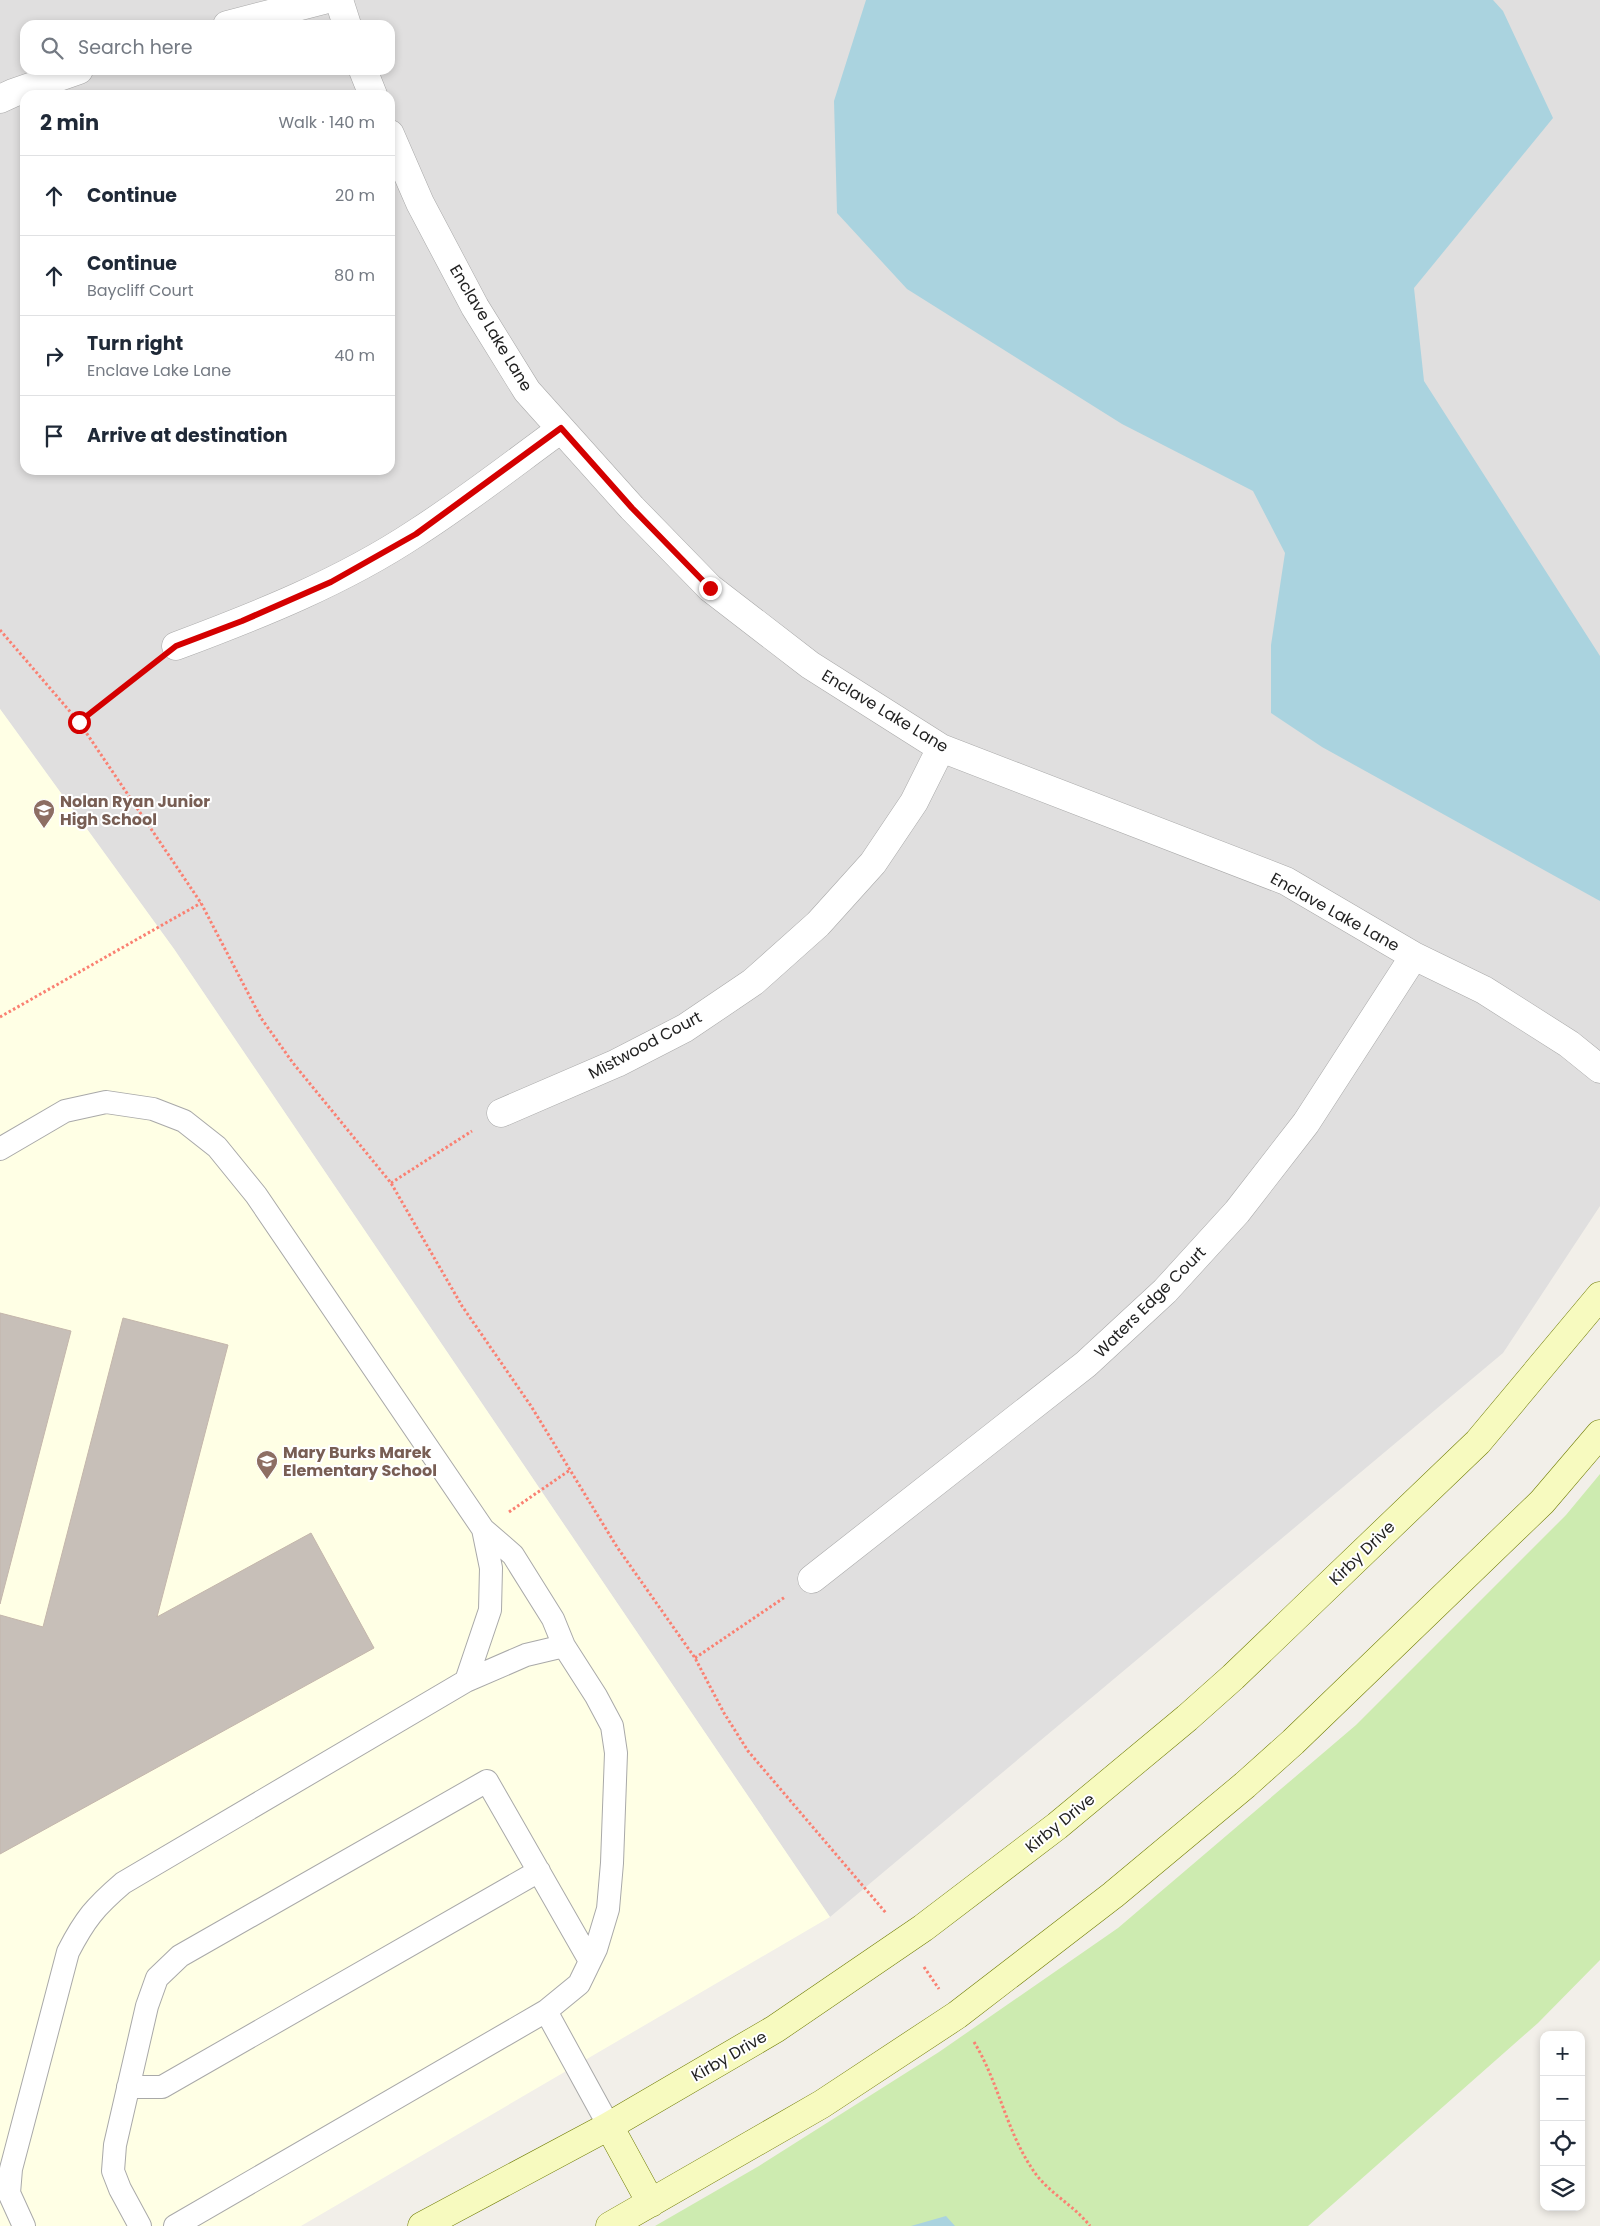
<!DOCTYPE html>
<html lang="en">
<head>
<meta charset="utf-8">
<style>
	body { margin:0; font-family:Poppins,sans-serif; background:#f6f6f7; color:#1f2937 }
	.controls { position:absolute; right:15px; bottom:15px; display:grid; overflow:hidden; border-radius:10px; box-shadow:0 2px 8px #0003 }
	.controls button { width:45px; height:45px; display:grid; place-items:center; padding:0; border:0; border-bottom:1px solid #e0e1e3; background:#fff; color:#1f2937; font:25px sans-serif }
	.stop { position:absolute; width:15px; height:15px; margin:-11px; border:4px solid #d40000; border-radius:50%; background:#fff }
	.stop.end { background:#d40000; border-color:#fff; box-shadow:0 1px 5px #0008 }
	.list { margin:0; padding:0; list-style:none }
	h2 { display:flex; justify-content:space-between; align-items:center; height:65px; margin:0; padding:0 20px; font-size:21px }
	h2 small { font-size:16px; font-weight:400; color:#747a83 }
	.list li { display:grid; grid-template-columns:32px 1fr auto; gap:15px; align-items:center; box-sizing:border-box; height:80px; padding:0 20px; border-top:1px solid #e0e1e3 }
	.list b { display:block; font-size:19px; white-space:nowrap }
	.list p { margin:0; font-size:16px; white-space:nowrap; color:#747a83 }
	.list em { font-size:16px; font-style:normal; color:#747a83 }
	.icon { flex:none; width:28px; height:28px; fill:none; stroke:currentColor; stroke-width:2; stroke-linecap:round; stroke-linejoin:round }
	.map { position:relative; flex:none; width:1600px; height:2226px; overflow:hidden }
	.search { position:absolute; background:#fff; box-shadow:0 2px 8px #0003; left:20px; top:20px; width:375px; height:55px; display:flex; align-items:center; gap:12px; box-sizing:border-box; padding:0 18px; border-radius:15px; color:#747a83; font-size:19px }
	.panel { position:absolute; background:#fff; box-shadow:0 2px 8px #0003; left:20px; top:90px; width:375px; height:385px; border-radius:15px }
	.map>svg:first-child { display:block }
	.residential { fill:#e0dfdf; fill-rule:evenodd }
	.education { fill:#ffffe5 }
	.grass { fill:#cdebb0 }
	.water { fill:#aad3df }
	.building { fill:#c7bfb8; stroke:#c4b6ab }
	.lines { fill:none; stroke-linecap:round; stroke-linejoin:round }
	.lane-casing { stroke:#a9a9a9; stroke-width:24 }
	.street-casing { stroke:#a9a9a9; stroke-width:29 }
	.secondary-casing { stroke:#707d05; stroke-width:29 }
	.path { stroke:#fa8072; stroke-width:3; stroke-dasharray:2.5 2.5; stroke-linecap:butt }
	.lane { stroke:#fff; stroke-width:22 }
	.street { stroke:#fff; stroke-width:28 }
	.secondary { stroke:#f7fabf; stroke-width:28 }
	.route { stroke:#d40000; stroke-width:6 }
	.labels { text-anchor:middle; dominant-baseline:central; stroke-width:4; stroke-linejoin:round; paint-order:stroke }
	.street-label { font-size:16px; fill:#222; stroke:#fff }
	.education-label { font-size:16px; font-weight:bold; fill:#785e54; stroke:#fff; text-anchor:start }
</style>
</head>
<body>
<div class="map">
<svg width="1600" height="2226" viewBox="0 0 1600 2226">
	<rect width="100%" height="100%" fill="#f2efe9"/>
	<!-- residential -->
	<path class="residential" d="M0,0H1600V1206L1503,1353L830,1917L174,949L0,709ZM25,25H390V70H25ZM25,95H390V470H25Z"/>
	<!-- education -->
	<path class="education" d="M0,709L174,949L830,1917L301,2226H0Z"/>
	<!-- grass -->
	<path class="grass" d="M1600,1474V1960L1538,2023L1308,2226H655L759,2166L939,2052L1118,1928L1356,1725L1566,1515Z"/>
	<!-- water -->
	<path class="water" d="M866,0H1493L1503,11L1553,118L1414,288L1424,381L1600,656V901L1322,747L1271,713V645L1285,553L1253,491L1122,424L907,289L837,213L834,101Z
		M946,2216L955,2226H911Z"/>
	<!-- building -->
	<path class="building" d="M0,1313L71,1331L0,1604Z
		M123,1318L228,1345L157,1617L311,1533L374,1648L0,1854V1615L43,1627Z"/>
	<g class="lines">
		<!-- lane casing -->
		<g class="lane-casing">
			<path id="lane" d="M0,1149L65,1111L106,1102L153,1109L184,1121L217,1147L256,1195L483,1529L513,1555L553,1619L564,1646
				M466,1681L490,1610L491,1568L483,1529
				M546,2011L609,2126
				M128,2087H162L539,1871
				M24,2226L9,2193L11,2169L68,1952C85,1919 95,1907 123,1883L466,1681L526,1655L564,1646L596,1696L612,1726L616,1753L612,1863L608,1909L596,1949L579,1984L546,2011L175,2226
				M140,2226L120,2189L113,2171L115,2145L147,2006L157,1978L180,1956L487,1781L590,1961"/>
		</g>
		<!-- street casing -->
		<g class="street-casing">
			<path id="street" d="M339,0L347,25
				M227,25L324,0
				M363,70L373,95
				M0,99L13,93L79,70
				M390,134L420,203L475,307L527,391L632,508L710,588L810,665L941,748L1286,881L1414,956L1484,990L1569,1044L1600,1069
				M176,646C259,615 342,582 416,533C466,501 513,464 561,429
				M501,1113L617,1063L685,1028L753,982L818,924L873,863L914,802L941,748
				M812,1579L1086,1364L1165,1291L1237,1212L1306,1123L1414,956"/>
		</g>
		<!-- secondary casing -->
		<g class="secondary-casing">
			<path id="secondary" d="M609,2126L651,2203
				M422,2226L609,2126L775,2029L923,1928L1057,1826L1187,1718L1233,1677L1478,1442L1600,1296
				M610,2226L822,2104L957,2015L1113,1895L1245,1785L1293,1742L1542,1502L1600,1434"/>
		</g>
		<!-- path -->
		<path class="path" d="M0,630L79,722L201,903L261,1018L293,1063L391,1183L462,1306L531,1406L617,1547L695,1658L724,1713L748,1751L886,1913
			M79,722L150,667
			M0,1017L201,903
			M391,1183L472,1131
			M509,1512L570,1470
			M695,1658L785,1597
			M924,1967L939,1989
			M974,2042C998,2081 1006,2129 1031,2167C1046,2192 1073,2204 1090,2226"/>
		<!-- lane -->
		<use href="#lane" class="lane"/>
		<!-- street -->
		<use href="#street" class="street"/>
		<!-- secondary -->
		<use href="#secondary" class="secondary"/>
	</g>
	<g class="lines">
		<!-- route -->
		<path class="route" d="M79,722L176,646L242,621L331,582L416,534L561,428L632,508L710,588"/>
	</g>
	<!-- icons -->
	<defs>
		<g id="school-pin" transform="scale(1.125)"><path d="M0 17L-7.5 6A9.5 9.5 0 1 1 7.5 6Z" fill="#8d6e63" stroke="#fff"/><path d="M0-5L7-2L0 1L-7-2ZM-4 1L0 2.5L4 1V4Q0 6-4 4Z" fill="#fff"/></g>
	</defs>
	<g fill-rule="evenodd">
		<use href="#school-pin" x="44" y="810"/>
		<use href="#school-pin" x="267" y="1461"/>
	</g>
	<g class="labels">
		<!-- street labels -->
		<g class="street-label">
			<text transform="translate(491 328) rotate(59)">Enclave Lake Lane</text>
			<text transform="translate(885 711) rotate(31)">Enclave Lake Lane</text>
			<text transform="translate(1335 912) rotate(29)">Enclave Lake Lane</text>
			<text transform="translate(645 1045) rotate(-28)">Mistwood Court</text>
			<text transform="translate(1150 1302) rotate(-45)">Waters Edge Court</text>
			<text transform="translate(1362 1553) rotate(-44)">Kirby Drive</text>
			<text transform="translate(1060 1823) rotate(-39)">Kirby Drive</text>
			<text transform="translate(729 2056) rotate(-30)">Kirby Drive</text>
		</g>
		<!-- education labels -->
		<g class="education-label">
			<text x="60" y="801">Nolan Ryan Junior<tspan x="60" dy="18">High School</tspan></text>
			<text x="283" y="1452">Mary Burks Marek<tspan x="283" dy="18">Elementary School</tspan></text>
		</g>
	</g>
</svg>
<div class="controls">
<button>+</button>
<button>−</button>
<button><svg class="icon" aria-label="locate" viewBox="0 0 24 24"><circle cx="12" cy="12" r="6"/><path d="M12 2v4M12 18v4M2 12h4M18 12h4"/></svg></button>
<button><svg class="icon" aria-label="layers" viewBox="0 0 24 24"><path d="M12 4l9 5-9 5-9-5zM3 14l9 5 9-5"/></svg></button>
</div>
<div class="stop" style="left:79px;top:722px"></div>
<div class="stop end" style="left:710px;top:588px"></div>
<div class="search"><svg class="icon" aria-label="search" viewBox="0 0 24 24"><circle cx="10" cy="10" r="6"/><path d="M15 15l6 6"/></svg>Search here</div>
<section class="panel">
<h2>2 min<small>Walk · 140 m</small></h2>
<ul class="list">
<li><svg class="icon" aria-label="ahead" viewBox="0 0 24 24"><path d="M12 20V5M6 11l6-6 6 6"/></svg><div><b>Continue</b></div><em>20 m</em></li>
<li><svg class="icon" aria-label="ahead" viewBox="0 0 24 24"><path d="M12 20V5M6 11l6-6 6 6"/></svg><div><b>Continue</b><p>Baycliff Court</p></div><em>80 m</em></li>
<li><svg class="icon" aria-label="right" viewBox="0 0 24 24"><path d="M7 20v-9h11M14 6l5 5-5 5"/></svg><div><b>Turn right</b><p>Enclave Lake Lane</p></div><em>40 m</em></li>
<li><svg class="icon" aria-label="arrive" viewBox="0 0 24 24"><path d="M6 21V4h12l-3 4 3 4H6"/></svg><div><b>Arrive at destination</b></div></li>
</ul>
</section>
</div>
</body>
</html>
